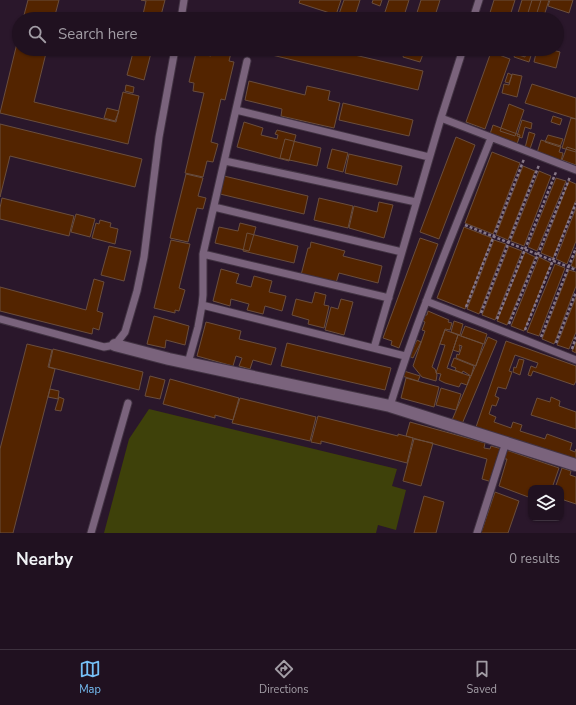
<!DOCTYPE html>
<html lang="en">
<head>
<meta charset="utf-8">
<style>
	body { margin:0; font-family:"Nunito Sans",sans-serif; background:#2d1f2d; color:#f1f3f6 }
	.controls { position:absolute; right:12px; bottom:12px; display:grid; overflow:hidden; border-radius:8px; box-shadow:0 1px 3px #0004 }
	.controls button { width:36px; height:36px; display:grid; place-items:center; padding:0; border:0; border-bottom:1px solid #3d313e; background:#201120; color:#f1f3f6; font:20px sans-serif }
	.list { margin:0; padding:0; list-style:none }
	h2 { display:flex; justify-content:space-between; align-items:center; height:52px; margin:0; padding:0 16px; font-size:17px }
	h2 small { font-size:13px; font-weight:400; color:#a29da5 }
	.icon { flex:none; width:22px; height:22px; fill:none; stroke:currentColor; stroke-width:2; stroke-linecap:round; stroke-linejoin:round }
	.map { position:relative; flex:none; width:576px; height:533px; overflow:hidden }
	.search { position:absolute; background:#201120; box-shadow:0 1px 3px #0004; left:12px; right:12px; top:12px; height:44px; display:flex; align-items:center; gap:10px; box-sizing:border-box; padding:0 14px; border-radius:22px; color:#a29da5; font-size:15px }
	.sheet { height:116px; background:#201120 }
	nav { display:flex; justify-content:space-around; align-items:center; box-sizing:border-box; height:56px; border-top:1px solid #3d313e; background:#201120; font-size:11px; color:#a29da5 }
	nav a { display:grid; justify-items:center; gap:2px }
	nav .on { color:#76c0f7 }
	.map>svg:first-child { display:block }
	.green { fill:#3e410a }
	.building { fill:#532400; stroke:#6a4e3d }
	.lines { fill:none; stroke-linecap:round; stroke-linejoin:round }
	.lane-casing { stroke:#423343; stroke-width:9 }
	.street-casing { stroke:#423343; stroke-width:14 }
	.path { stroke:#877787; stroke-width:2.5; stroke-dasharray:3 2; stroke-linecap:butt }
	.lane { stroke:#7a637c; stroke-width:7 }
	.street { stroke:#7a637c; stroke-width:12 }
</style>
</head>
<body>
<div class="map">
<svg width="576" height="533" viewBox="0 0 576 533">
	<rect width="100%" height="100%" fill="#2a172b"/>
	<!-- green -->
	<path class="green" d="M149,409L397,469L392,486L406,490L396,530L378,525L376,533H104L129,439Z"/>
	<!-- building -->
	<path class="building" d="M28,0H59L54,19H23Z
		M141,0H165L160,19H142L146,1Z
		M300,0H341L336,15L299,3Z
		M344,0H360L354,19L339,14Z
		M373,0H382L380,6L372,3Z
		M389,0H409L403,19H398L384,15Z
		M421,0H440L434,19H415Z
		M494,0H515L509,19H488Z
		M522,0H541L535,19H516Z
		M532,0H549L543,19H526Z
		M550,0H573L569,13L548,6Z
		M221,14L239,18V19H220Z
		M385,15L398,19H384Z
		M19,35V49H47L34,102L116,122L123,92L139,96L128,144L0,113Z
		M134,49H152L144,80L127,75Z
		M213,49H232L229,61L234,62L225,100L221,99L211,142L218,144L213,162L207,161L203,177L185,173L204,93L193,91L194,83L189,82L196,53L211,56Z
		M251,49H329L423,71L418,90L251,50Z
		M405,49H425L420,62L403,57Z
		M499,49H527L525,57Z
		M517,49H533L529,62L514,57Z
		M537,49H549L560,52L556,68L534,62Z
		M491,52L510,59L485,129L466,122Z
		M508,73L512,75L509,83L505,82Z
		M512,74L522,76L517,97L502,93L504,84L509,85Z
		M249,81L305,95L307,86L330,91L328,100L340,103L334,128L281,116L282,109L245,100Z
		M532,84L576,98V119L525,103Z
		M126,85L134,87L133,93L125,91Z
		M343,103L413,120L409,136L339,120Z
		M509,104L524,110L515,136L500,131Z
		M107,108L119,111L115,121L104,118Z
		M553,116L562,119L560,125L551,122Z
		M571,118L576,119V152L562,148Z
		M522,120L532,123L531,129L525,127L522,138L517,136Z
		M244,122L263,128L261,135L277,139L278,135L275,134L277,130L296,135L289,161L237,147Z
		M0,124L142,159L135,187L10,156L0,197Z
		M493,125L520,135L517,144L490,134Z
		M529,132L535,134L530,149L525,148Z
		M548,135L563,139L560,147L545,142Z
		M456,137L475,145L439,239L420,232Z
		M285,139L321,148L317,166L280,158Z
		M541,140L561,146L559,152L563,153L561,161L537,153Z
		M567,147L576,150V165L562,160Z
		M332,149L348,153L343,172L327,168Z
		M492,152L520,163L493,234L465,223Z
		M349,154L402,166L397,185L345,173Z
		M523,166L535,171L508,240L496,235Z
		M539,171L551,176L524,246L511,241Z
		M186,174L203,178L198,196L206,198L203,209L197,208L188,242L170,238Z
		M224,176L308,196L304,214L220,194Z
		M556,178L566,181L537,251L528,247Z
		M569,181L576,184V200L553,258L541,253Z
		M2,198L74,216L69,236L0,219V208Z
		M319,198L353,206L348,228L314,220Z
		M379,202L393,205L384,238L349,228L354,206L377,212Z
		M576,208V241L567,264L556,259Z
		M76,214L95,219L90,237L71,232Z
		M100,220L111,223L110,227L118,229L115,244L92,238L96,223L99,224Z
		M240,223L256,227L249,251L215,243L219,227L238,231Z
		M464,227L492,238L465,309L437,298Z
		M247,233L298,246L294,263L243,251Z
		M420,238L438,244L399,348L391,345L392,341L383,338Z
		M171,240L190,244L179,288L185,290L179,311L175,310V313L154,308Z
		M494,240L506,244L479,314L467,309Z
		M311,242L345,251L343,256L382,266L378,283L339,273L336,283L301,275L308,248H310Z
		M109,246L131,251L124,281L101,275Z
		M509,246L522,251L495,320L482,315Z
		M525,252L535,257L507,325L497,321Z
		M576,253V268L571,266Z
		M539,257L551,263L524,331L511,326Z
		M555,264L565,268L539,336L527,332Z
		M221,269L239,274L236,283L251,287L254,276L272,281L269,292L286,296L282,311L265,306L263,314L247,310L249,304L231,299L230,306L213,301Z
		M569,270L576,272V286L554,344L542,339Z
		M94,279L104,282L97,311L103,313L99,330L93,328L92,334L0,311V287L86,310Z
		M315,292L326,295L324,305L329,306L324,328L308,324L309,320L292,315L296,299L312,303Z
		M576,297V332L569,349L557,345Z
		M341,299L353,302L344,335L325,330L331,307L338,309Z
		M428,311L449,320L448,322L452,323L450,330L445,329L432,367L435,369L437,375L436,381L422,377L413,366L425,331L422,330L425,322L423,321L425,315H427Z
		M154,316L189,326L185,345L166,340L165,348L147,344Z
		M454,321L463,324L460,335L451,332Z
		M206,322L241,331L239,339L276,348L271,365L253,360L250,369L239,366L242,358L236,356L233,366L197,356Z
		M465,326L487,334L484,344L461,336Z
		M445,330L458,335L447,368L470,376L467,385L461,383L459,387L445,383L439,380L441,374L436,373L445,345L440,344Z
		M458,335L483,344L476,366L456,358L457,354L459,355L462,346L459,345L460,347L459,352L453,350Z
		M488,337L497,341L462,424L452,420Z
		M417,340L421,342L413,358L409,356Z
		M506,341L576,366V381L574,385L533,371L531,376L528,375L531,366L536,368L538,363L515,355L509,371L512,372L506,389L498,387L495,396L499,398L496,406L492,405L489,414L496,417L494,422L511,428L513,422L522,425L520,431L545,439L547,434L572,443L570,450L575,452L576,449V461L476,427Z
		M576,342V353L572,351Z
		M287,343L391,368L385,390L281,366Z
		M27,344L52,350L48,367L55,369L13,533H0V449Z
		M53,349L143,372L139,390L49,367Z
		M454,358L474,366L471,376L463,371L462,373L455,370L456,368L451,366Z
		M519,359L524,360L520,375L513,372L514,367L516,368Z
		M404,371L420,376L418,381L402,376Z
		M150,376L165,380L160,399L145,396Z
		M406,378L439,387L434,407L401,398Z
		M170,379L239,398L233,420L215,415V418L163,404Z
		M441,388L461,394L456,410L436,405Z
		M50,389L59,391L58,399L48,397Z
		M59,397L64,399L61,411L55,410Z
		M551,397L560,401L559,406L576,412V429L531,415L537,398L550,402Z
		M240,398L316,417L310,441L232,423Z
		M318,416L398,436V434L413,438L407,463L321,441V444L311,442Z
		M410,422L485,443L484,448L490,449L491,446L502,449L492,482L482,479L487,459L406,436Z
		M414,439L433,443L421,486L403,481Z
		M506,450L559,468L552,488H531V498L499,486L507,459H504Z
		M562,468L571,471L570,475L576,477V504L561,499V488H555Z
		M495,492L519,501L508,533H481Z
		M424,496L444,502L436,533H414Z"/>
	<g class="lines">
		<!-- lane casing -->
		<g class="lane-casing">
			<path id="lane" d="M181,19L184,0
				M473,19L479,0
				M236,110L429,157
				M441,118L576,170
				M225,161L416,202
				M214,207L402,252
				M203,254L389,298
				M426,301L576,360
				M202,305L405,356
				M0,319L104,347L115,345L125,332L137,291L144,257L159,137L175,49
				M374,348L441,118L463,49
				M188,363L198,327L202,305L203,295V254L247,61
				M390,406C418,315 456,226 491,138
				M91,533L128,403
				M477,533L506,442"/>
		</g>
		<!-- street casing -->
		<g class="street-casing">
			<path id="street" d="M115,345L169,359L390,406L576,465"/>
		</g>
		<!-- path -->
		<path class="path" d="M465,225L576,270
			M466,307L524,159
			M481,313L539,165
			M497,319L556,172
			M509,324L570,177
			M525,330L576,203
			M541,337L576,248
			M556,343L576,292
			M572,349L576,337"/>
		<!-- lane -->
		<use href="#lane" class="lane"/>
		<!-- street -->
		<use href="#street" class="street"/>
	</g>
</svg>
<div class="controls">
<button><svg class="icon" aria-label="layers" viewBox="0 0 24 24"><path d="M12 4l9 5-9 5-9-5zM3 14l9 5 9-5"/></svg></button>
</div>
<div class="search"><svg class="icon" aria-label="search" viewBox="0 0 24 24"><circle cx="10" cy="10" r="6"/><path d="M15 15l6 6"/></svg>Search here</div>
</div>
<section class="sheet">
<h2>Nearby<small>0 results</small></h2>
<ul class="list">
</ul>
</section>
<nav>
<a class="on"><svg class="icon" aria-label="map" viewBox="0 0 24 24"><path d="M3 6l6-2 6 2 6-2v14l-6 2-6-2-6 2zM9 4v14M15 6v14"/></svg>Map</a>
<a><svg class="icon" aria-label="directions" viewBox="0 0 24 24"><path d="M12 3l9 9-9 9-9-9zM9 14v-3h6M13 9l2 2-2 2"/></svg>Directions</a>
<a><svg class="icon" aria-label="saved" viewBox="0 0 24 24"><path d="M7 4h10v16l-5-4-5 4z"/></svg>Saved</a>
</nav>
</body>
</html>
